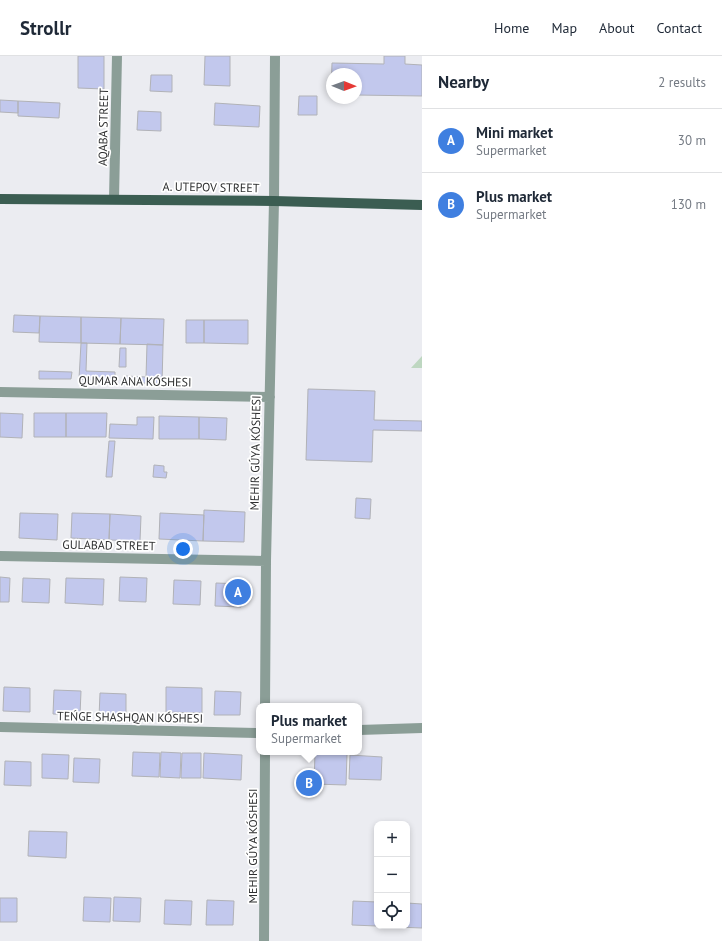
<!DOCTYPE html>
<html lang="en">
<head>
<meta charset="utf-8">
<style>
	body { margin:0; font-family:"PT Sans",sans-serif; background:#f6f6f7; color:#1f2937 }
	.controls { position:absolute; right:12px; bottom:12px; display:grid; overflow:hidden; border-radius:8px; box-shadow:0 2px 6px #0003 }
	.controls button { width:36px; height:36px; display:grid; place-items:center; padding:0; border:0; border-bottom:1px solid #e0e1e3; background:#fff; color:#1f2937; font:20px sans-serif }
	.compass { position:absolute; left:326px; top:12px; width:36px; height:36px; border-radius:50%; background:#fff; box-shadow:0 2px 6px #0003; rotate:91deg }
	.you { position:absolute; left:183px; top:493px; width:14px; height:14px; margin:-10px; border:3px solid #fff; border-radius:50%; background:#1a73e8; box-shadow:0 0 0 6px #1a73e833 }
	.badge { display:grid; place-items:center; width:26px; height:26px; border-radius:50%; background:#205bad; color:#fff; font-size:13px; font-weight:700 }
	.pin { position:absolute; translate:-50% -50%; border:2px solid #fff; box-shadow:0 1px 4px #0006 }
	.popup { position:absolute; left:256px; top:647px; width:106px; height:52px; box-sizing:border-box; display:grid; place-content:center; border-radius:8px; background:#fff; filter:drop-shadow(0 1px 3px #0005); font-size:13px; white-space:nowrap; color:#747a83 }
	.popup b { font-size:15px; color:#1f2937 }
	.popup::after { content:''; position:absolute; left:50%; top:100%; margin-left:-8px; border:8px solid transparent; border-top-color:#fff }
	.list { margin:0; padding:0; list-style:none }
	h2 { display:flex; justify-content:space-between; align-items:center; height:52px; margin:0; padding:0 16px; font-size:17px }
	h2 small { font-size:13px; font-weight:400; color:#747a83 }
	.list li { display:grid; grid-template-columns:26px 1fr auto; gap:12px; align-items:center; box-sizing:border-box; height:64px; padding:0 16px; border-top:1px solid #e0e1e3 }
	.list b { display:block; font-size:15px; white-space:nowrap }
	.list p { margin:0; font-size:13px; white-space:nowrap; color:#747a83 }
	.list em { font-size:13px; font-style:normal; color:#747a83 }
	.icon { flex:none; width:22px; height:22px; fill:none; stroke:currentColor; stroke-width:2; stroke-linecap:round; stroke-linejoin:round }
	.map { position:relative; flex:none; width:422px; height:885px; overflow:hidden }
	header { display:flex; align-items:center; gap:24px; box-sizing:border-box; height:56px; padding:0 20px; background:#fff; border-bottom:1px solid #e0e1e3 }
	header strong { font-size:19px }
	nav { display:flex; gap:22px; margin-inline-start:auto; font-size:14px }
	main { display:flex }
	aside { flex:1; background:#fff }
	.map>svg:first-child { display:block }
	.green { fill:#bed7c1 }
	.building { fill:#c2c8ed; stroke:#b1b2b7 }
	.lines { fill:none; stroke-linecap:round; stroke-linejoin:round }
	.minor { stroke:#8b9e97; stroke-width:10 }
	.major { stroke:#3b5d52; stroke-width:10 }
	.labels { text-anchor:middle; dominant-baseline:central; stroke-width:3.5; stroke-linejoin:round; paint-order:stroke }
	.street-label { font-size:12px; fill:#2f3031; stroke:#fff }
</style>
</head>
<body>
<header>
<strong>Strollr</strong>
<nav><a>Home</a><a>Map</a><a>About</a><a>Contact</a></nav>
</header>
<main>
<div class="map">
<svg width="422" height="885" viewBox="0 0 422 885">
	<rect width="100%" height="100%" fill="#ebecf1"/>
	<!-- green -->
	<path class="green" d="M422,300V312H411Z"/>
	<!-- building -->
	<path class="building" d="M78,0H104V33L78,32Z
		M205,0H230V30L204,29Z
		M384,0H405V8L422,9V40L356,39V18H332V38H331L332,7L384,8Z
		M151,19H172V36L150,35Z
		M299,40H317V59H298Z
		M0,44L18,45V57L0,56Z
		M18,45L60,47L59,62L18,60Z
		M215,47L260,50L259,71L214,69Z
		M138,55L161,56V75L137,74Z
		M14,259L40,260L39,277L13,276Z
		M40,260L81,261V287L39,286Z
		M81,261L121,262L120,288L81,287Z
		M121,262L164,263L163,289L120,288Z
		M186,264H204V287H186Z
		M204,264H248V288L204,287Z
		M81,287H87L86,315L115,316V325L79,323Z
		M147,288L163,289L162,328L124,326L125,320L146,321Z
		M120,292H126V311H119Z
		M39,315L72,316L71,323H39Z
		M308,333L375,335L374,364L422,365V375L373,374L372,406L306,404Z
		M0,357L23,358L22,382L0,381Z
		M34,357H66V381H34Z
		M66,357H107L106,381H66Z
		M159,360L199,361V383H159Z
		M137,361H154L153,383L109,382L110,368L137,369Z
		M199,361L227,362L226,384L199,383Z
		M109,385H115L112,421H106Z
		M154,409L164,410V416H167L166,422L153,421Z
		M356,442L371,443L370,463L355,462Z
		M204,454L245,456L244,486L203,485Z
		M20,457L58,458L57,484L19,482Z
		M72,457L110,458L109,484L71,482Z
		M160,457L204,459L203,485L159,483Z
		M110,458L141,460L140,485L109,484Z
		M0,521L10,522L9,546H0Z
		M120,521L147,522L146,546L119,545Z
		M23,522L50,523L49,547L22,546Z
		M66,522L104,523L103,549L65,547Z
		M174,524L201,525L200,549L173,548Z
		M216,527L242,528L241,551L215,550Z
		M4,631L30,632V656L3,655Z
		M166,631L202,632V657L166,656Z
		M54,634L81,635L80,659L53,658Z
		M215,635L241,636L240,659H214Z
		M100,637L126,638V662L99,661Z
		M133,696L160,697L159,721L132,720Z
		M161,696L181,697L180,722L160,721Z
		M182,697H201V722H181Z
		M204,697L242,699L241,724L203,722Z
		M315,697L347,698L346,729L314,728Z
		M42,698L69,699L68,723L42,722Z
		M350,699L382,701L381,724L349,723Z
		M74,702L100,703L99,727L73,726Z
		M5,705L31,706V730L4,729Z
		M29,775L67,776L66,802L28,800Z
		M84,841L111,842L110,866L83,865Z
		M114,841L141,842L140,866L113,865Z
		M0,842H17V866H0Z
		M165,844L192,845L191,869L164,868Z
		M207,844L234,845L233,869H206Z
		M353,845L377,846V870L352,869Z
		M407,847L422,848V872L396,871V870H407Z"/>
	<g class="lines">
		<!-- minor -->
		<path class="minor" d="M114,143L117,0
			M0,336L270,341
			M0,500L266,505
			M265,650L266,505L274,145L275,0
			M0,671L259,677
			M359,674L422,672
			M264,885L265,696"/>
		<!-- major -->
		<path class="major" d="M0,143L274,145L422,149"/>
	</g>
	<g class="labels">
		<!-- street labels -->
		<g class="street-label">
			<text transform="translate(103 71) rotate(-89)">AQABA STREET</text>
			<text transform="translate(211 131) rotate(1)">A. UTEPOV STREET</text>
			<text transform="translate(135 325) rotate(1)">QUMAR ANA KÓSHESI</text>
			<text transform="translate(255 397) rotate(-89)">MEHIR GÚYА KÓSHESI</text>
			<text transform="translate(109 489) rotate(1)">GULABAD STREET</text>
			<text transform="translate(130 661) rotate(1)">TEŃGE SHASHQAN KÓSHESI</text>
			<text transform="translate(252 790) rotate(-90)">MEHIR GÚYА KÓSHESI</text>
		</g>
	</g>
</svg>
<div class="controls">
<button>+</button>
<button>−</button>
<button><svg class="icon" aria-label="locate" viewBox="0 0 24 24"><circle cx="12" cy="12" r="6"/><path d="M12 2v4M12 18v4M2 12h4M18 12h4"/></svg></button>
</div>
<svg class="compass" viewBox="-18 -18 36 36"><path d="M0-13l5 13h-10z" fill="#e53935"/><path d="M0 13l5-13h-10z" fill="#747a83"/></svg>
<div class="you"></div>
<div class="pin badge" style="left:238px;top:536px;background:#3f7fe0">A</div>
<div class="pin badge" style="left:309px;top:727px;background:#3f7fe0">B</div>
<div class="popup"><b>Plus market</b>Supermarket</div>
</div>
<aside>
<h2>Nearby<small>2 results</small></h2>
<ul class="list">
<li><span class="badge" style="background:#3f7fe0">A</span><div><b>Mini market</b><p>Supermarket</p></div><em>30 m</em></li>
<li><span class="badge" style="background:#3f7fe0">B</span><div><b>Plus market</b><p>Supermarket</p></div><em>130 m</em></li>
</ul>
</aside>
</main>
</body>
</html>
